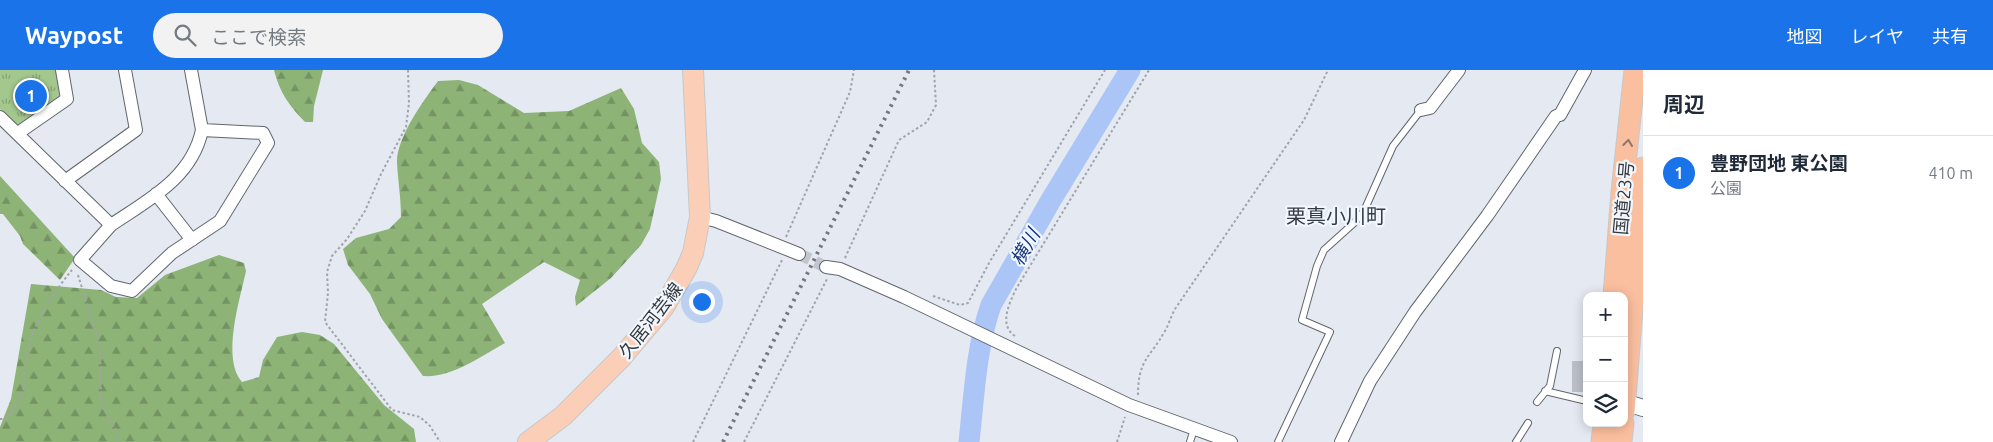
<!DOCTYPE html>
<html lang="ja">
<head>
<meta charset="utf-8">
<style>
	body { margin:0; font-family:Ubuntu,"Noto Sans JP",sans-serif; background:#f2f2f3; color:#1f2937 }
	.controls { position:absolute; right:15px; bottom:15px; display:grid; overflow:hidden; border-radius:10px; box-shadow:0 2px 12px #0003 }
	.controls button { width:45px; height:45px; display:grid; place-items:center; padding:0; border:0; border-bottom:1px solid #e0e1e3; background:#fff; color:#1f2937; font:25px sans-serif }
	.you { position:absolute; left:701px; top:231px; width:18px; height:18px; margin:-12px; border:4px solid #fff; border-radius:50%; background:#1a73e8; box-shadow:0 0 0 8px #1a73e833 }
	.badge { display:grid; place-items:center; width:32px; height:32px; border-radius:50%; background:#1a73e8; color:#fff; font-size:16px; font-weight:700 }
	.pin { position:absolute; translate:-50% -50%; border:2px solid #fff; box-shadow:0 1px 5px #0006 }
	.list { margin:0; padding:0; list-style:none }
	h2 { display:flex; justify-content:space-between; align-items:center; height:65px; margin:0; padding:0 20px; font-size:21px }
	h2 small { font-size:16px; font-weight:400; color:#747a83 }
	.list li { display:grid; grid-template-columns:32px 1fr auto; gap:15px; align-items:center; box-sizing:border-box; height:75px; padding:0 20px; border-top:1px solid #e0e1e3 }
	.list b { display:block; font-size:19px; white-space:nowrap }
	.list p { margin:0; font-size:16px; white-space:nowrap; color:#747a83 }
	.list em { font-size:16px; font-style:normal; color:#747a83 }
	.icon { flex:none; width:28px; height:28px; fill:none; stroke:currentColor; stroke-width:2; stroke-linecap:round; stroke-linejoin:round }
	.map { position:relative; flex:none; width:1643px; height:372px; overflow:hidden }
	header { display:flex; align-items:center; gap:30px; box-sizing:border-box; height:70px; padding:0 25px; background:#1a73e8; color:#fff }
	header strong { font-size:24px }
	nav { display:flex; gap:28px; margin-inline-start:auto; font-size:18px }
	.search { width:350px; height:45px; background:#f2f2f3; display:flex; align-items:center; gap:12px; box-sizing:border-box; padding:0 18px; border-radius:28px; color:#747a83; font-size:19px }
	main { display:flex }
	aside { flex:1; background:#fff }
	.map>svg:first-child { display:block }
	.forest { fill:url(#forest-firs) }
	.park { fill:url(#park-tufts) }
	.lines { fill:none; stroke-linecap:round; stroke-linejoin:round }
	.river { stroke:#abc5f6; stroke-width:21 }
	.building { fill:#bbc0c8 }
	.minor-tunnel { stroke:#c1c6ce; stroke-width:12; stroke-dasharray:12 6; stroke-linecap:butt }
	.service-casing { stroke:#61666d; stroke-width:8 }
	.minor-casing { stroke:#61666d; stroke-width:14 }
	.tertiary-casing { stroke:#61666d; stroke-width:18 }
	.primary-casing { stroke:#c7c8c8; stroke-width:22 }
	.trunk-casing { stroke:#c7c8c8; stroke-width:23 }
	.path { stroke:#a0a4aa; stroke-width:2; stroke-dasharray:2.5 2.5; stroke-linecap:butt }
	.service { stroke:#fff; stroke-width:6 }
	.minor { stroke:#fff; stroke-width:12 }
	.tertiary { stroke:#fff; stroke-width:16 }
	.primary { stroke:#fbcfb7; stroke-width:20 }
	.trunk { stroke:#fabf9f; stroke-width:21 }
	.rail { stroke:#74777c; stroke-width:4; stroke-dasharray:2.5 5; stroke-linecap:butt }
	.oneway { stroke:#8f7569 }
	.labels { text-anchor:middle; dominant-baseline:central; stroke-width:4.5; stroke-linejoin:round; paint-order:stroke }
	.street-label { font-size:18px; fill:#37393c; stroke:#f1f7ff }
	.water-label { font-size:19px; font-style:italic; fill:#16367b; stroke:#f1f7ff }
	.quarter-label { font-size:20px; fill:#353940; stroke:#f1f7ff }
</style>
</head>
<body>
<header>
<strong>Waypost</strong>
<div class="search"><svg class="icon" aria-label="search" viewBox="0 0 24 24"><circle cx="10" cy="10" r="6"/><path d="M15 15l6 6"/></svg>ここで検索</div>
<nav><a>地図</a><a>レイヤ</a><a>共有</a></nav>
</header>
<main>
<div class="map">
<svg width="1643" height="372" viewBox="0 0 1643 372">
	<defs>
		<pattern id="forest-firs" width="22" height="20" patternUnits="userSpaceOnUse" patternTransform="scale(1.25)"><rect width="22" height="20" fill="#8db376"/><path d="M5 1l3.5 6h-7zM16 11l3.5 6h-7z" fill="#749362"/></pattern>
		<pattern id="park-tufts" width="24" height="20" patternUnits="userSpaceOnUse" patternTransform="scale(1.25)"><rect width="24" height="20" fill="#a3c78d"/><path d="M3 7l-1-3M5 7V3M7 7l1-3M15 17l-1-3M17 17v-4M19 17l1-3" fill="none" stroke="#86a374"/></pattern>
	</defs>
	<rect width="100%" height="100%" fill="#e4e9f2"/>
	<!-- forest -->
	<path class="forest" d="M274,0H323L314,36L313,52H305C289,36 279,21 274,0Z
		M459,10L478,15L524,43L569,41L621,18L634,39L642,73L659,92L661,109L650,159L641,175L611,208L576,236L575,227L580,210L544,192L482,234L505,273C481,286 452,308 423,306L382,249L370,224L348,195L343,179L356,168L389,159L401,147C401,128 398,111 397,93C396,68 424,30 438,11Z
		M0,106L75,188L60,210L23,174L20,166L3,144H0Z
		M219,185L244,193L246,201C240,229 221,289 242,312L259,307L263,290L277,267L302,262L320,265L334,274L384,335L414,359L416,372H0V357L11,329L31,214L101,220L116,227L137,228L165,205Z"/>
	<!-- park -->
	<path class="park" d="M0,0H57L60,28L21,55L17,56L0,39Z"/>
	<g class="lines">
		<!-- river -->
		<path class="river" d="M969,372C974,327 976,278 991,235L1051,130L1130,0"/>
	</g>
	<!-- building -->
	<path class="building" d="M1572,291H1587V322H1572Z"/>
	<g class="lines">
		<!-- minor-tunnel -->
		<path class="minor-tunnel" d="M799,184L826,197"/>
		<!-- service casing -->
		<g class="service-casing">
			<path id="service" d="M1545,321L1587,331
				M1537,332L1550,316L1557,281
				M1190,372L1194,359
				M1278,372L1330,262L1302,250L1317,196L1324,180L1354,153L1364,141L1393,76L1421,40
				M1516,372L1528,353"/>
		</g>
		<!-- minor casing -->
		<g class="minor-casing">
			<path id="minor" d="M1421,40L1430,38L1459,0
				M0,47L111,155L80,190L111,216L132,221L172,183L220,151L268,73L263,63L202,60L191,0
				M18,63L67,29L62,0
				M65,111L136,60L125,0
				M156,124L192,170
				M700,147L716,151L799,184
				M111,155C148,130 192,108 202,60
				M826,197L840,199L904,227L1129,335L1231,372
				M1341,372L1370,311L1415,242L1487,146L1556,46L1560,45L1585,0"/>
		</g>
		<!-- tertiary casing -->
		<g class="tertiary-casing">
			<path id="tertiary" d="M1624,332L1643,338"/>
		</g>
		<!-- primary casing -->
		<g class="primary-casing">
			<path id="primary" d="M528,372L563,346L621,288L664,237L686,199L693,183L700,147L693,0"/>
		</g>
		<!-- trunk casing -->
		<g class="trunk-casing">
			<path id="trunk" d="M1614,226L1622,122L1635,0
				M1624,341L1643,98
				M1602,372L1604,353
				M1621,372L1623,353"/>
		</g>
		<!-- path -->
		<path class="path" d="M408,0L409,33L406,57L381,104L365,141L347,169L332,186L327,202L328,223L325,252L392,340L420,347L430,356L440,372
			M786,167L850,22L854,0
			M845,188L899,70L927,52L936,35L934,0
			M78,205L100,276L101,328L105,341L116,360L119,372
			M933,226L960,235L968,233L989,193L1105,0
			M1015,266C998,255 1010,232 1016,219L1149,0
			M1138,325C1138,289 1150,288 1165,261C1169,254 1171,246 1175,239L1304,50L1328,0
			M0,349H6C30,320 22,313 28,281C33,252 54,222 72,200
			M693,372L782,190
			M744,372L827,209
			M1117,372L1125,347"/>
		<!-- service -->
		<use href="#service" class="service"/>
		<!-- minor -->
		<use href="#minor" class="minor"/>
		<!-- tertiary -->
		<use href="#tertiary" class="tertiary"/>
		<!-- primary -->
		<use href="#primary" class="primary"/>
		<!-- trunk -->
		<use href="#trunk" class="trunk"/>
		<!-- rail -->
		<path class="rail" d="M723,372L909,0"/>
	</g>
	<!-- one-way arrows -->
	<defs><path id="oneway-chevron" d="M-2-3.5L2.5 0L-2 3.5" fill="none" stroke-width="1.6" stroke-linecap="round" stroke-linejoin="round" transform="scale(1.25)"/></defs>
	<use class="oneway" href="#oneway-chevron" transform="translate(1628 73) rotate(-83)"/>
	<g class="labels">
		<!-- street labels -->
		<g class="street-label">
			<text transform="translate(1623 128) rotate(-85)">国道23号</text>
			<text transform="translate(650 250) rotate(-52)">久居河芸線</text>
		</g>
		<!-- water labels -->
		<g class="water-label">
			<text transform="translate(1025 177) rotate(-60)">横川</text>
		</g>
		<!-- quarter labels -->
		<g class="quarter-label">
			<text x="1336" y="145">栗真小川町</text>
		</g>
	</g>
</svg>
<div class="controls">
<button>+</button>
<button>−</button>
<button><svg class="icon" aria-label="layers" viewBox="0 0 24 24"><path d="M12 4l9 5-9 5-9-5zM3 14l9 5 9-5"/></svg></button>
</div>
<div class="you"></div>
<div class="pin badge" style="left:31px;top:26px">1</div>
</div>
<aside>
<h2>周辺<small></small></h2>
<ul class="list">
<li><span class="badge">1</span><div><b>豊野団地 東公園</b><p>公園</p></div><em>410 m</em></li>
</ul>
</aside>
</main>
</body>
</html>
